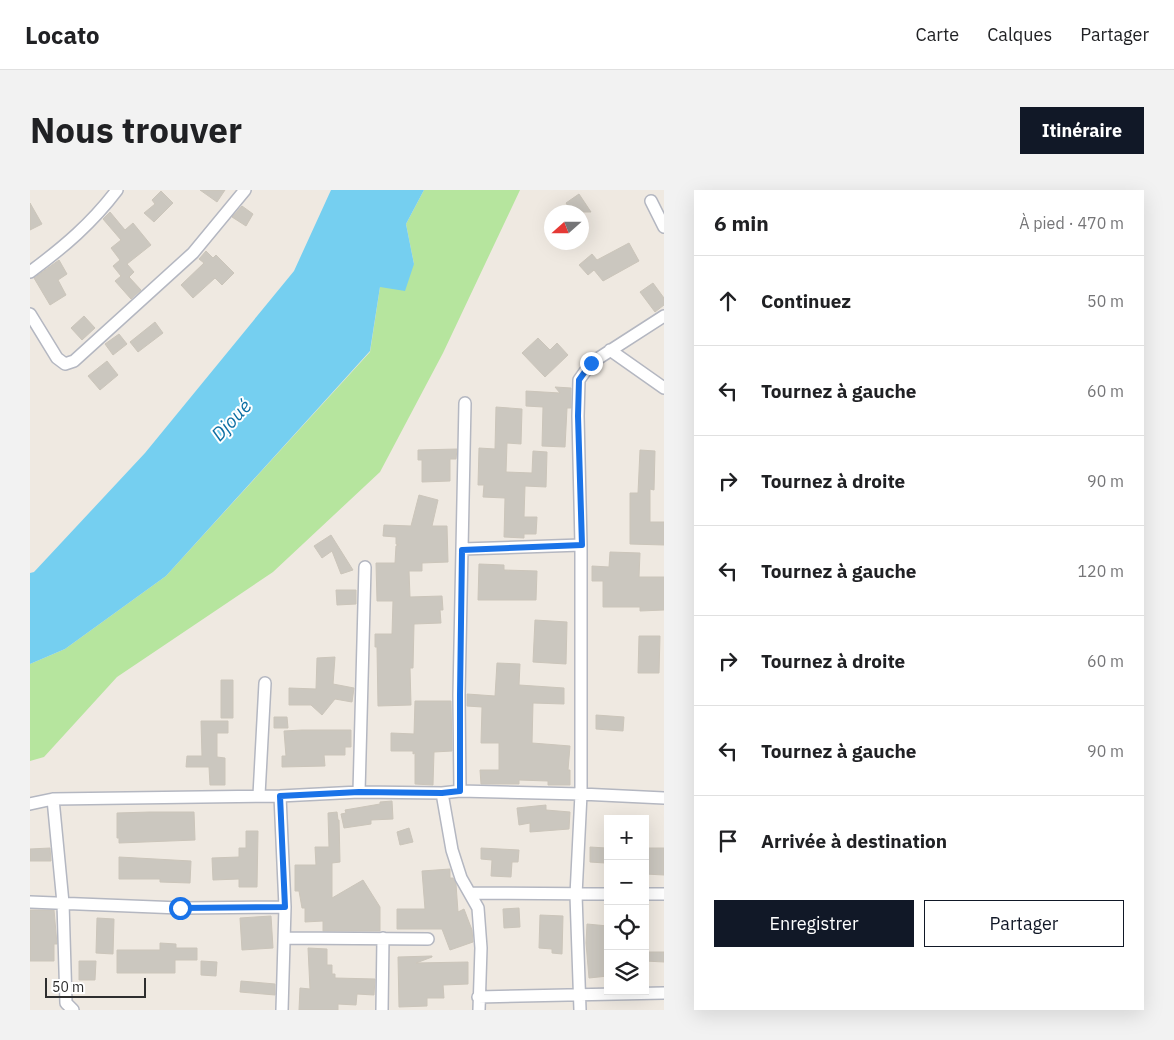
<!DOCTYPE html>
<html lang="fr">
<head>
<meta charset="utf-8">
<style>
	body { margin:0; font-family:"IBM Plex Sans",sans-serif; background:#f2f2f2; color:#202124 }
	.controls { position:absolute; right:15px; bottom:15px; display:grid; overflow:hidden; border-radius:0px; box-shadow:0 5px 20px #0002 }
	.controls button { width:45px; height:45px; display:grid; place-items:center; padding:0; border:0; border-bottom:1px solid #e0e0e0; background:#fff; color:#202124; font:25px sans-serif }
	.compass { position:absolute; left:514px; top:15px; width:45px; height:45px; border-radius:50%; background:#fff; box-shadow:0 5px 20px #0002; rotate:249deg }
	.scale { position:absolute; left:15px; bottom:12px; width:101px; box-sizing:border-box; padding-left:5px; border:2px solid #2e2e2e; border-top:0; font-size:14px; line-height:18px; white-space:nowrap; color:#2e2e2e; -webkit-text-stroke:4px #fff; paint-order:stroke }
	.stop { position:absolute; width:15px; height:15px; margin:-11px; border:4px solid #1a73e8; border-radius:50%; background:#fff }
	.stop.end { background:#1a73e8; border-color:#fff; box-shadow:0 1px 5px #0008 }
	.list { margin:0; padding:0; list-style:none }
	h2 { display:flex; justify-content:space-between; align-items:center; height:65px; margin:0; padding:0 20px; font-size:21px }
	h2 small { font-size:16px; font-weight:400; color:#757577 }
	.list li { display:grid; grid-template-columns:32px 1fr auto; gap:15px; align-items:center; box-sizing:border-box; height:90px; padding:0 20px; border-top:1px solid #e0e0e0 }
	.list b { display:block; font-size:19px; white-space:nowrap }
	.list em { font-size:16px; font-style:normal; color:#757577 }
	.actions { display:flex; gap:10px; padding:15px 20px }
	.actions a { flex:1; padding:11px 0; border:1px solid #111827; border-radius:0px; text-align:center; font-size:18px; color:#111827 }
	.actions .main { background:#111827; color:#fff }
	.icon { flex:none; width:28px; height:28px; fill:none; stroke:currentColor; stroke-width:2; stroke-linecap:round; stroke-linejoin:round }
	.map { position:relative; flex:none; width:634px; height:820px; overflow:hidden; border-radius:0px }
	header { display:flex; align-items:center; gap:30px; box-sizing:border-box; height:70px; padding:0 25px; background:#fff; border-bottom:1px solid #e0e0e0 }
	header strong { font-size:24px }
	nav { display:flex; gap:28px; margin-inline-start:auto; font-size:18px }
	.intro { display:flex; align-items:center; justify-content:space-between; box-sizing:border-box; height:120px; padding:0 30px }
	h1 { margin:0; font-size:35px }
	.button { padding:12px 22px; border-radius:0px; background:#111827; color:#fff; font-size:18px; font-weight:700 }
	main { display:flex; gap:30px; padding:0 30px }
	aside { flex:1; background:#fff; border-radius:0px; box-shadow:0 5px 20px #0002 }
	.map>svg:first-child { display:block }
	.green { fill:#b6e59e }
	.water { fill:#75cff0 }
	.building { fill:#cbc7bf; stroke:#cbc5ba }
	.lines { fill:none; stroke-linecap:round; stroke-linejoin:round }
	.street-casing { stroke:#b4b7c1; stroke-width:14 }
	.street { stroke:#fff; stroke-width:11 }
	.route { stroke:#1a73e8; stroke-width:6 }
	.labels { text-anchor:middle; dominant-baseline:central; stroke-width:4; stroke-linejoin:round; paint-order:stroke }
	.water-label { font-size:19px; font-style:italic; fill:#0d6fa3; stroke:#fff }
</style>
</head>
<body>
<header>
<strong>Locato</strong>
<nav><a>Carte</a><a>Calques</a><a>Partager</a></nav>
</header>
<div class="intro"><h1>Nous trouver</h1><a class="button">Itinéraire</a></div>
<main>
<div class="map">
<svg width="634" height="820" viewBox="0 0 634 820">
	<rect width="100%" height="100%" fill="#efe9e1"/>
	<!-- green -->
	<path class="green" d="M394,0H490L413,163L350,282L243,382L87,487L14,567L0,571V474L35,459L136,386L340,162L350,97L384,74L376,34Z"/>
	<!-- water -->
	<path class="water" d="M301,0H394L376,34L384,74L375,101L350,97L340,161L136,386L35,459L0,474V383L4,382L115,263L264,81Z"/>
	<!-- building -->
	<path class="building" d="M170,0H195L187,12Z
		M131,1L143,13L124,32L114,23L125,14L122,10Z
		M549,4L561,22H542L536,13Z
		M0,13L12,34L0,40Z
		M212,16L223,24L216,36L202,27Z
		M80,22L95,40L103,33L121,55L97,74L104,82L99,87L111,100L101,109L85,91L91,86L83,76L90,70L81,58L91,50L73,29Z
		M599,53L609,71L573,91L564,80L558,85L549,75L562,64L567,70Z
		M176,61L183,68L186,65L204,83L192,95L185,88L163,108L151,95L174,73L169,69Z
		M29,70L37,84L28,90L36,105L20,115L4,88Z
		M623,93L634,108V115L625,122L610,102Z
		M54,126L65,138L52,150L41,138Z
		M125,132L133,143L108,162L100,152Z
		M89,144L97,154L83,165L75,154Z
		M508,148L520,160L527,153L538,165L515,187L492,163Z
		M77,171L88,185L70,200L58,186Z
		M525,197L541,198V218H537L535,257L512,256L513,217L496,216V201L530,203Z
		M466,217L492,219L491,254L477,253L476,282L502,283L503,261L517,262L516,297L495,296L494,327H507L506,344H494V348L474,347L475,308L453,307L454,295H448L449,258L465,259Z
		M427,259L426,269H420V291L392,292V270H388V260Z
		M610,260L625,261L624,300L620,299V332H634V355L600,354V303H608Z
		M389,305L408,310L402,336H417L418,372L392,373V381H379L380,407L412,406L413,420H410L411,433L384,434L383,478H380L381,515L348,516L347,457H345V444H362L363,411H347L346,373H365L366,356L369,355L366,354V347L353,346L354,335L381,336Z
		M301,345L306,353L323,380L311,384L302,361L292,368L284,356Z
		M580,362L610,363L609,387H634V420L610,421V417H573V391H562V376L579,377Z
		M449,374L474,375V380L507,381L506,410H448Z
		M306,400H326V414L307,415Z
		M505,430L537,432L536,474L503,472Z
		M609,446H630L629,483H608Z
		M305,467L303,494L324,498L322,512L305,509L292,525L281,515H259V498L286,499L287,468Z
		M467,473L490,474L489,495L534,498V514L503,513L502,553L540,556L538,580H540V595H518V591L489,590V594H451L450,580H469V553H451L452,517L437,516V504L465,506Z
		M191,490H203V528H191Z
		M385,511H421L422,561L404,562L403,595L385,594V563L383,564V561H361V543L384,544Z
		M566,525L594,527L593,541L566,539Z
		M244,527H257L258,538H244Z
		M171,531H198V543H187V567L195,568V595H180L179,577H156L157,566H172Z
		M272,540H321V557H315V565H294L295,576L252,577V566H256L254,541Z
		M362,611L363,629L341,630V634L314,638L311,624L316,623L315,620L350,614V612Z
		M516,615V620L540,622L539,639L500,642V633L489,635L487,618Z
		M120,622H164L165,650L89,653V648H87V623Z
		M307,622L308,630H309L310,672L302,673V708L333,690L350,717V741H293V731L275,732V718H272L269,701H265V675H286L285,657H299L298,623Z
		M379,638L383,652L370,655L367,642Z
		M216,641H228L227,697H209V689L183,690L182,668L209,667V658H216Z
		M560,657L576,658L575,673L560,672Z
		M20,658L21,671H0V659Z
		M451,658L489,660L488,672H482L481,687L461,686L462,670L451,669Z
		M615,658H634V685L615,684Z
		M89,667L161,671L160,693L130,692V689H89Z
		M420,679V688H423L426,694L428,722L434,719L442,740L443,752L420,760L412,739H367V719H395L392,681Z
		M489,718L490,737L474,738L473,719Z
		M0,720H24L27,754H24V771H0Z
		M510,725L533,726L532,764L522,763V759L509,758Z
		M241,726L243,758L212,760L210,728Z
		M67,728L84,729L83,764L66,763Z
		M557,734L578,736V786L559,788L556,753Z
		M130,753L146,754V758H167V770H145V783H87V760H130Z
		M278,758L297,759V775H302V784H305V788L345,789L344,805L327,804L326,815L308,814V820H269L270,798L280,799Z
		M615,762H634V772L615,771Z
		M402,766V767L386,773L438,772V794L413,795L414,808H397V816L369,817L368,767Z
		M49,771H66L65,790H49Z
		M171,771L187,772L186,786L171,785Z
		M211,791L245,794V805L210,802Z"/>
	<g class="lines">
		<!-- street casing -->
		<g class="street-casing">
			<path id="street" d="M621,11L634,37
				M0,82C34,57 62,33 87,0
				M0,124L27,168L35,174L44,171L163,63L215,0
				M580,160L634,198
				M432,359L551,355
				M430,601L429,505L435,213
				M329,602L335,377
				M412,603L422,660L431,688L448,718L451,758L449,820
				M229,605L235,493
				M250,606L255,717L252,820
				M23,609L33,713L36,813L43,820
				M0,614L23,609L250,606L329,602L412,603L430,601L551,604L634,608
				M440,703L578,704
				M615,704H634
				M0,712L150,718L255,717
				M255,748L398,749
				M448,807L634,803
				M352,820L353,748
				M550,820L546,705L551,604V355L548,226L549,190L561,173L634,126"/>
		</g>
		<!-- street -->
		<use href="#street" class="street"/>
	</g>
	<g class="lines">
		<!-- route -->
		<path class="route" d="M150,718L255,717L250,606L329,602L412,603L430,601V505L432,360L552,355L548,226L549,190L561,173"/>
	</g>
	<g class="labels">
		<!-- water labels -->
		<g class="water-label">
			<text transform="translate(201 230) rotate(-47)">Djoué</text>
		</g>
	</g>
</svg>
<div class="controls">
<button>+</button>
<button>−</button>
<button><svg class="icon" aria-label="locate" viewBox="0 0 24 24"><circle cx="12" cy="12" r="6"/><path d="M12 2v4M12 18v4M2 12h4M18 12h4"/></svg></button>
<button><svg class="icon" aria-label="layers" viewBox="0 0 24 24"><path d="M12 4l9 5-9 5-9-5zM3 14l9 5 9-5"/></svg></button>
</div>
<svg class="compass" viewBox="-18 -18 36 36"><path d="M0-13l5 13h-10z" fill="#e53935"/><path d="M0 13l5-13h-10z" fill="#757577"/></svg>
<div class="scale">50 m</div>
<div class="stop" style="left:150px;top:718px"></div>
<div class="stop end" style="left:561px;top:173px"></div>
</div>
<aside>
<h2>6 min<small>À pied · 470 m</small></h2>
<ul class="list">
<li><svg class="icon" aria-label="ahead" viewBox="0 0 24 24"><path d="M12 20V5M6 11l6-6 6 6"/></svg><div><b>Continuez</b></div><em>50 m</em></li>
<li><svg class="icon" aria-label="left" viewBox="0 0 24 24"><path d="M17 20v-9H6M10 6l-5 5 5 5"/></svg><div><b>Tournez à gauche</b></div><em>60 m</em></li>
<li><svg class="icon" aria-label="right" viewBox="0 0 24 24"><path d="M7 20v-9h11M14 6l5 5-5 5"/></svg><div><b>Tournez à droite</b></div><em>90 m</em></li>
<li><svg class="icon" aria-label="left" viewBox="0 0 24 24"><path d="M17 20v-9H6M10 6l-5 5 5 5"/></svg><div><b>Tournez à gauche</b></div><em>120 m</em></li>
<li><svg class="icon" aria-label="right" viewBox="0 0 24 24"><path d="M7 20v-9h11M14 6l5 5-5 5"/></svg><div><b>Tournez à droite</b></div><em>60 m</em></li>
<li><svg class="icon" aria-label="left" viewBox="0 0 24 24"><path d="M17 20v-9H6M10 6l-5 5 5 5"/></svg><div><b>Tournez à gauche</b></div><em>90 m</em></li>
<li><svg class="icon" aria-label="arrive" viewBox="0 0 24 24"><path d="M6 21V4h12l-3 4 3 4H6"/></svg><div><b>Arrivée à destination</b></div></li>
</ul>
<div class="actions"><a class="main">Enregistrer</a><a>Partager</a></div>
</aside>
</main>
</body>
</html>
